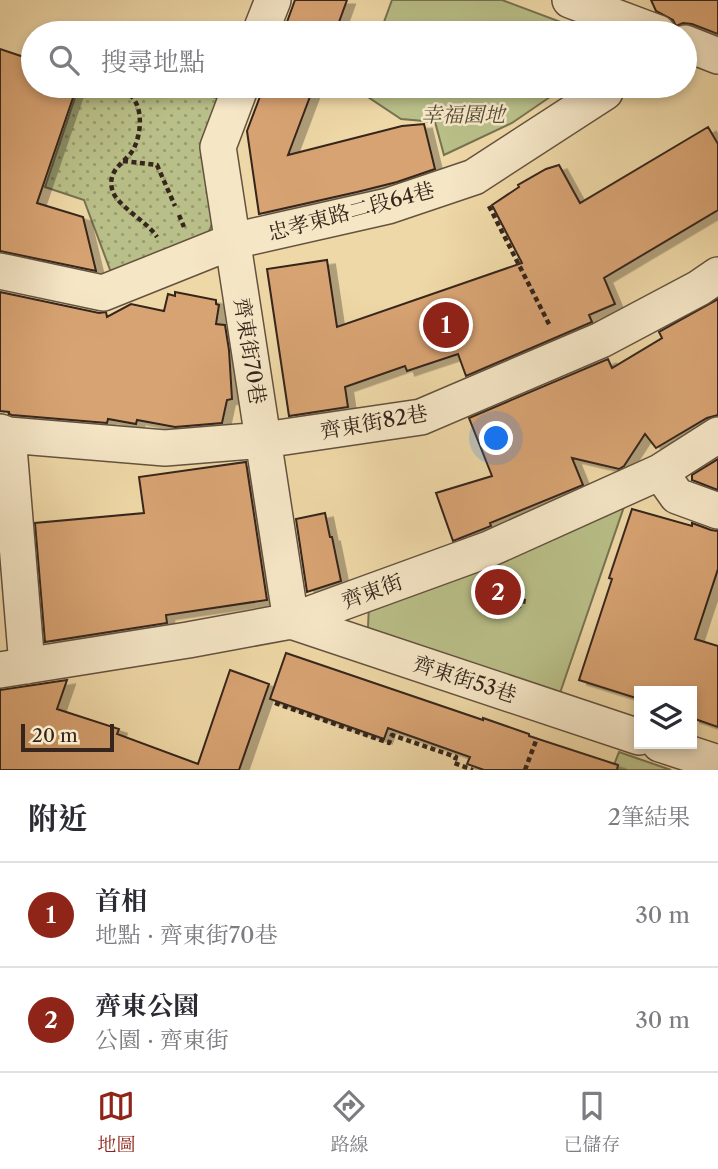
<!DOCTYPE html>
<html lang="zh-TW">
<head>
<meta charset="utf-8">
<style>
	body { margin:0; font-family:"Libre Caslon Text","Noto Serif TC",serif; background:#f7f7f7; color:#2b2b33 }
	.controls { position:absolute; right:21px; bottom:21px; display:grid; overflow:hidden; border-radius:0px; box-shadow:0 4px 10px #0003 }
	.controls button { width:63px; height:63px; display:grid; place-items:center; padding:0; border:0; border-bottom:2px solid #e1e1e2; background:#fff; color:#2b2b33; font:35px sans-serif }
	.scale { position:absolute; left:21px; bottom:18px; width:93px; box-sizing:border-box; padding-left:7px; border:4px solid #35251c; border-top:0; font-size:19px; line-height:24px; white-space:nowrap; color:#35251c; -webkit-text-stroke:5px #f5e6c6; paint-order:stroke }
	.you { position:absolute; left:497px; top:439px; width:24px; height:24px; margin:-18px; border:5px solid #fff; border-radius:50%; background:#1a73e8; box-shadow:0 0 0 10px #1a73e833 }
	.badge { display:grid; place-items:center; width:46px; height:46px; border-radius:50%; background:#8f2418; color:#fff; font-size:23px; font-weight:700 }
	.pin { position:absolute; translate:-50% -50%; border:4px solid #fff; box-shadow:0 2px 7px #0006 }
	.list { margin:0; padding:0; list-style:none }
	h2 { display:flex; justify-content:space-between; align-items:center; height:91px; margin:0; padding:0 28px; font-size:30px }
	h2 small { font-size:23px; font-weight:400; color:#7c7c81 }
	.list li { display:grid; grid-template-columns:46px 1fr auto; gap:21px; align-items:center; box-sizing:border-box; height:105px; padding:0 28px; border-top:2px solid #e1e1e2 }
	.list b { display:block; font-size:26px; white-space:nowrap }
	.list p { margin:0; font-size:23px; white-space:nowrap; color:#7c7c81 }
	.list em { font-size:23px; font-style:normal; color:#7c7c81 }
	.icon { flex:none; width:38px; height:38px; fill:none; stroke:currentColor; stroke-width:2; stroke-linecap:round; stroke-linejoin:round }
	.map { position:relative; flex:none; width:718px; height:770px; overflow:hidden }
	.search { position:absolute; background:#fff; box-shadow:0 4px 10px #0003; left:21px; right:21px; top:21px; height:77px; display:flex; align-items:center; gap:18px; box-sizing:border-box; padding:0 24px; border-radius:38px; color:#7c7c81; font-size:26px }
	.sheet { height:301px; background:#fff }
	nav { display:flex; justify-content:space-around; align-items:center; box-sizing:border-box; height:98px; border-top:2px solid #e1e1e2; background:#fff; font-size:19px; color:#7c7c81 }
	nav a { display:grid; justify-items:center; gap:4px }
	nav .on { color:#8f2418 }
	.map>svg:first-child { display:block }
	.grass { fill:url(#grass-dots); stroke:#777252; stroke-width:2 }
	.green { fill:#b9bf88; stroke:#777252; stroke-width:2 }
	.building { fill:#d8a373; stroke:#35251c; stroke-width:2; filter:url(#shadow) }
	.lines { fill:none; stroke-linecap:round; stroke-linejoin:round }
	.minor-casing { stroke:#64523f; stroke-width:38 }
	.path { stroke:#35251c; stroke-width:4.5; stroke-dasharray:5 3.5; stroke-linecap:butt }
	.minor { stroke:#f5e6c6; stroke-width:35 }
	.labels { text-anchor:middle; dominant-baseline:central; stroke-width:5; stroke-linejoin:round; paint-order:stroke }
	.park-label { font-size:21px; font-style:italic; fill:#564c37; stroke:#f5e6c6 }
	.street-label { font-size:21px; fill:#35251c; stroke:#f5e6c6 }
</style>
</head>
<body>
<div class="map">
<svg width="718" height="770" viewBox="0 0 718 770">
	<defs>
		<pattern id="grass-dots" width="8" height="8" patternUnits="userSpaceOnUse" patternTransform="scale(1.75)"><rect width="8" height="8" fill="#b9bf88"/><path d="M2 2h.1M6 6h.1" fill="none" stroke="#979b6e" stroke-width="1.8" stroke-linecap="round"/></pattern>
		<filter id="shadow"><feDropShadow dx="8" dy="4.5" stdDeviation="0" flood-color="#0004"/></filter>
	</defs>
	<rect width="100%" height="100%" fill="#efd8a7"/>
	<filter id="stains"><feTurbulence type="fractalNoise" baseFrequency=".00286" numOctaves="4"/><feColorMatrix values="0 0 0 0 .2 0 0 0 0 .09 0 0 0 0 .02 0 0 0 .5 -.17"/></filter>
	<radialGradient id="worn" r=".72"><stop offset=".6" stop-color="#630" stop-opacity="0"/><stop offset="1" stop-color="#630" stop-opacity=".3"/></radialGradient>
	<!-- grass -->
	<path class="grass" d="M79,86H181L222,100L215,217L205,241L112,275L84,200L45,187Z"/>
	<!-- green -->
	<path class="green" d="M392,0H502L590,33H380Z
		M361,86H566L512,123L444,155L435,122L401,119L359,91Z
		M627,498L560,693L368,628L369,603Z
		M619,752L671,770H612Z"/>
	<!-- building -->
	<path class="building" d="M295,0H347L335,33H283Z
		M651,0H718V34L692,24L683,23L676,26L673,20L656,11Z
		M0,49L33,60V86H77L37,203L83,217L96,271L0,251Z
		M264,86H314L288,155L402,126L424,124L435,169L397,182L357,192L259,214L247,131Z
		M708,127L718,144V210L604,278L615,304L589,315L592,322L466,376L458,354L407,371L405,366L345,387L348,407L289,416L267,269L327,260L337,327L522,263L492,205L519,187L518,185L546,169L559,165L580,203Z
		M0,292L99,313L106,312L107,317L131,304L164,311L168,294L175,296V292L216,300V304L219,305L216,324L225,325L229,350L232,399L227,400L222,423L175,427L137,420L136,424L108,419L107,423L12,415L9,414V412L0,411Z
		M718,299V415L707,418L656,448L645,434L624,466L619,469L572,458L583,485L490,523L491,526L453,541L436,493L492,476L469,418L608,359L612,368L662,338L659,332Z
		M718,459V490L692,480V475Z
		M246,462L267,600L166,615L167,623L45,642L35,523L144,513L139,477Z
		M632,509L692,526V523L711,530L718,531V569L695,639L718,646V727L692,718V691H639V699L579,680L612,579L609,578Z
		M325,513L330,537H332L341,581L307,592L296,519Z
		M286,653L483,720V718L529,734V736L618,765L617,770H484L467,764L470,757L388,728L384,739L270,699Z
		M230,670L269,684L239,770H0V690L67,680L57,709L119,729L117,734L198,764Z"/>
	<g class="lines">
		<!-- minor casing -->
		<g class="minor-casing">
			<path id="minor" d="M570,0L658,33
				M260,33L273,0
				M685,43L718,56
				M241,86L218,147L291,621L639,737
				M0,271L103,293L233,241L388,206L474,177L605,92L607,86
				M0,432L8,435L165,448L264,440L421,417L601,340L699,288L718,275
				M8,435L27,666
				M660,472L677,496L718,511
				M0,670L188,640L291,621L489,549L660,472L718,435
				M660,744L718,763"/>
		</g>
		<!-- path -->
		<path class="path" d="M106,86C113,88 121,89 127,93C145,103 142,138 131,153C121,165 108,171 112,189C115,205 147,221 157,237
			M123,161L157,165L175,206
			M489,206L550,326
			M179,215L184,227
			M516,608L523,604L524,598
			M275,703L389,743L392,735L456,757L454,763L473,770
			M525,770L537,738"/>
		<!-- minor -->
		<use href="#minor" class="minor"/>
	</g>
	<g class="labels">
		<!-- park labels -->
		<g class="park-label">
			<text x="463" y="114">幸福園地</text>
		</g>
		<!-- street labels -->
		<g class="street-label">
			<text transform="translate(351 211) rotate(-15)">忠孝東路二段64巷</text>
			<text transform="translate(250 351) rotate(81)">齊東街70巷</text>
			<text transform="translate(374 422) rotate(-10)">齊東街82巷</text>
			<text transform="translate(372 591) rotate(-20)">齊東街</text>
			<text transform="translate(465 679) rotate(18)">齊東街53巷</text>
		</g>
	</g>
	<rect width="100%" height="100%" filter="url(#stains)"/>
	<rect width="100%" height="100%" fill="url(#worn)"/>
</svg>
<div class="controls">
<button><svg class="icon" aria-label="layers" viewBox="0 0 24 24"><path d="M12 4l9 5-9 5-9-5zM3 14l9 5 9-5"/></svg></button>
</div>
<div class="scale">20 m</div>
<div class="you"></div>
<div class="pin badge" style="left:446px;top:325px">1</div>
<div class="pin badge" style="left:498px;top:592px">2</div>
<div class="search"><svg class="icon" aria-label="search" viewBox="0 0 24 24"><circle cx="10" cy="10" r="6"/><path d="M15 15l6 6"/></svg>搜尋地點</div>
</div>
<section class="sheet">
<h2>附近<small>2筆結果</small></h2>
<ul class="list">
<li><span class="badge">1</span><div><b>首相</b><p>地點 · 齊東街70巷</p></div><em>30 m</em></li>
<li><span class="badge">2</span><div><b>齊東公園</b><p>公園 · 齊東街</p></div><em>30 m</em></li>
</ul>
</section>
<nav>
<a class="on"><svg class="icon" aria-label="map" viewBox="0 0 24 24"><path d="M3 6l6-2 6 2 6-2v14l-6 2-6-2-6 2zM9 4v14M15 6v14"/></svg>地圖</a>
<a><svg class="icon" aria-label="directions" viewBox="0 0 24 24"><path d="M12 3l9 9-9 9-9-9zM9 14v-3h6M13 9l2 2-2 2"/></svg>路線</a>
<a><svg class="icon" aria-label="saved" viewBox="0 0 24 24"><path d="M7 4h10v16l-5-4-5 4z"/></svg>已儲存</a>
</nav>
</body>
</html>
